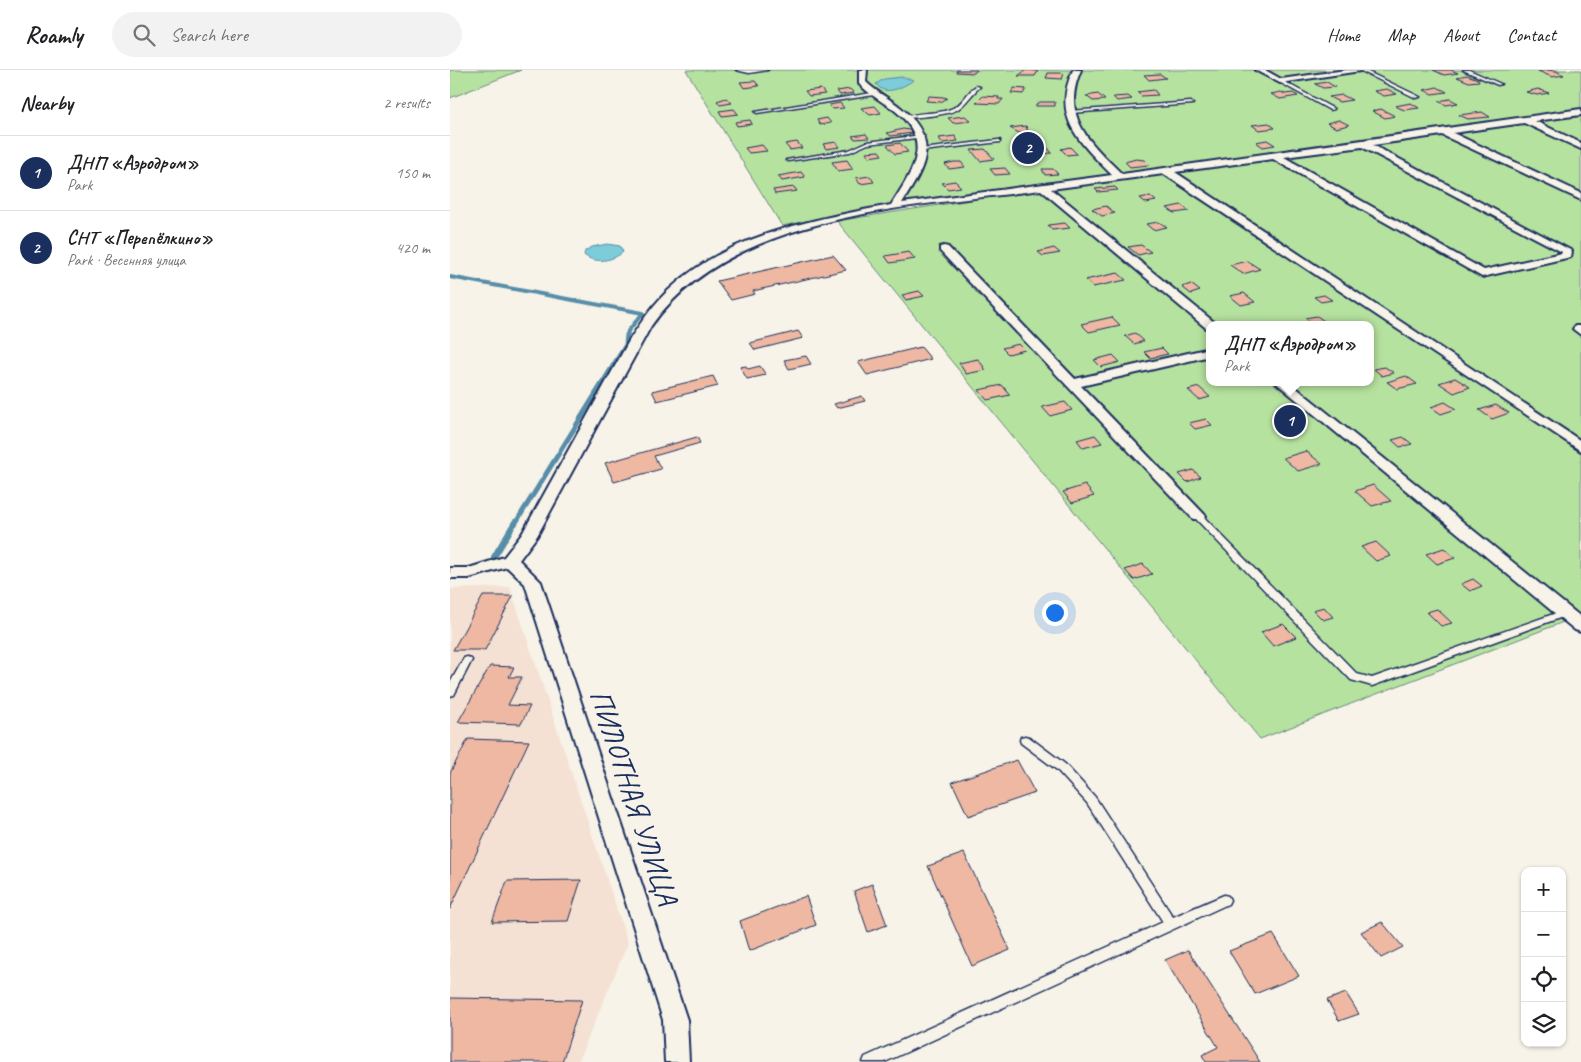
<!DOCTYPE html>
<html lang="en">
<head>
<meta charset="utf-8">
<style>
	body { margin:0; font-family:Caveat,sans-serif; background:#f2f2f2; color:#202124 }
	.controls { position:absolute; right:15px; bottom:15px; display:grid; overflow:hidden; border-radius:10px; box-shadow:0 1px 4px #0004 }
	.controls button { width:45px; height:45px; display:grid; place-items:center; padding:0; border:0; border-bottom:1px solid #e0e0e0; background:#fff; color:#202124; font:25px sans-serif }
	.you { position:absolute; left:604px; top:542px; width:18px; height:18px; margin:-12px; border:4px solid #fff; border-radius:50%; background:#1a73e8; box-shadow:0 0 0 8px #1a73e833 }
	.badge { display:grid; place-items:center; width:32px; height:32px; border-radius:50%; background:#1b2f5e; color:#fff; font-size:16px; font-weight:700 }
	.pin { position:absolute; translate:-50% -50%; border:2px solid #fff; box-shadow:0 1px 5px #0006 }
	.popup { position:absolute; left:756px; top:251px; width:168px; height:65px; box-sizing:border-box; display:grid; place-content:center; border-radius:10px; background:#fff; filter:drop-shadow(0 1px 4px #0005); font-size:16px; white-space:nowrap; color:#757577 }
	.popup b { font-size:19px; color:#202124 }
	.popup::after { content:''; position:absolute; left:50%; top:100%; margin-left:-10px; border:10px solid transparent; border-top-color:#fff }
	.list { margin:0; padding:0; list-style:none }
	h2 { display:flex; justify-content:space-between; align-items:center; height:65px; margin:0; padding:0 20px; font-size:21px }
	h2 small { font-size:16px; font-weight:400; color:#757577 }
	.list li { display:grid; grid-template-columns:32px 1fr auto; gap:15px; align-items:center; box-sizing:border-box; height:75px; padding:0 20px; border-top:1px solid #e0e0e0 }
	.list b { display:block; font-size:19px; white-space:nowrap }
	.list p { margin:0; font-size:16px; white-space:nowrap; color:#757577 }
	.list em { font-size:16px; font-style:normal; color:#757577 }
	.icon { flex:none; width:28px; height:28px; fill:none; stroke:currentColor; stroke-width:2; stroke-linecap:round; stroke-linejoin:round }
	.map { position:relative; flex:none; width:1131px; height:992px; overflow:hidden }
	header { display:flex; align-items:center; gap:30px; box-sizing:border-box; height:70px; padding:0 25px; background:#fff; border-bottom:1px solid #e0e0e0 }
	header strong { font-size:24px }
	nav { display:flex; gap:28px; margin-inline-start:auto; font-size:18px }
	.search { width:350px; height:45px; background:#f2f2f2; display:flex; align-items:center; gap:12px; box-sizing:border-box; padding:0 18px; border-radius:28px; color:#757577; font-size:19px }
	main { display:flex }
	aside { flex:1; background:#fff }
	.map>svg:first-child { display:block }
	.built { fill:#f4e1d3 }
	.green { fill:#b6e29f; stroke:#68887e; fill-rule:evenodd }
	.water { fill:#7dccda; stroke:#568da8 }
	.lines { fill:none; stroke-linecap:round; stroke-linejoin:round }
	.stream-far2 { stroke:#568da8; stroke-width:4 }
	.stream-far1 { stroke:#568da8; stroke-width:5 }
	.stream { stroke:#568da8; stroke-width:6 }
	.building { fill:#eeb8a2; stroke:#1b2f5e }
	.service-casing { stroke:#1b2f5e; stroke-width:3 }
	.minor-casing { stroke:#1b2f5e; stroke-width:4 }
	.service { fill:#f7f3e8; fill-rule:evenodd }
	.minor { fill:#f7f3e8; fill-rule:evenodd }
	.labels { text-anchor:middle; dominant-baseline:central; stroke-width:4; stroke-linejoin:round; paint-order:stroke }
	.near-street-label { font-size:30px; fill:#1b2f5e; stroke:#f7f3e8 }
</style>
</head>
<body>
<header>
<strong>Roamly</strong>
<div class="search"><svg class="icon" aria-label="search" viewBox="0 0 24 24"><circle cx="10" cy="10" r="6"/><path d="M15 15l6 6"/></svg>Search here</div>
<nav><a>Home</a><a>Map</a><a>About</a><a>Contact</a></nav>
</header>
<main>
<aside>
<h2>Nearby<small>2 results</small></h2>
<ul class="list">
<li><span class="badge">1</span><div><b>ДНП «Аэродром»</b><p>Park</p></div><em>150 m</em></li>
<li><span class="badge">2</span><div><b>СНТ «Перепёлкино»</b><p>Park · Весенняя улица</p></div><em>420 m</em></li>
</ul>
</aside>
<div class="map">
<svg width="1131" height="992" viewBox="0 0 1131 992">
	<rect width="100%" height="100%" fill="#f7f3e8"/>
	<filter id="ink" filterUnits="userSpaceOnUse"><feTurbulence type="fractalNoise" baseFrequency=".02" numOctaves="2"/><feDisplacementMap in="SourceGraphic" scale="10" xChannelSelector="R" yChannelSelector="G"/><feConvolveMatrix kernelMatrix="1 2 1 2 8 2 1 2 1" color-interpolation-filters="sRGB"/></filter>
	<g filter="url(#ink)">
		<!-- built -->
		<path class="built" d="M60,517L178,873L128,992H0V519Z"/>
		<!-- green -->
		<path class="green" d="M0,0H71L0,28Z
			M236,0H1131V40L831,83L437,135L332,156Z
			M1131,45V563L1116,551L810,669L387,151L579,121L926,76ZM760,255H920V312H760Z"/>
		<!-- water -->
		<path class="water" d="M452,7L464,10C454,16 436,28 426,14L434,9Z
			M157,174L170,176L173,182C163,191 144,194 134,185L135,181L142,177Z"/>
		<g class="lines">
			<!-- stream-far2 -->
			<path class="stream-far2" d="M0,207L193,243L178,261L177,266"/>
			<!-- stream-far1 -->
			<path class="stream-far1" d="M65,454L176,275L177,265"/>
			<!-- stream -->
			<path class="stream" d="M44,487L65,452"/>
		</g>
		<!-- building -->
		<path class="building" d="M507,0H527L524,3L506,2Z
			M576,0L588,1L585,6H568Z
			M983,0H1001L1008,3L994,5Z
			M1098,0L1106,1L1114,5L1102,7L1088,1Z
			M598,3H612L614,4L612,9L596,8Z
			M710,4L716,8L699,10L694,5Z
			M1017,5L1028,9L1029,11L1019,12L1007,7Z
			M305,11L309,16L294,18L290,12Z
			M877,12L885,17L873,18L865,14Z
			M987,17L997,22L982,24L974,20Z
			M564,18L576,19L573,24L561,23Z
			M371,19L375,24L359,26L355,21Z
			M400,19L404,23L390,25L387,21Z
			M937,19L947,24L934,26L924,21Z
			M1088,19L1099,23L1087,25L1076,22Z
			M704,20L708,25L691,26L687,22Z
			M831,22L835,24L843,23L848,26L830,29L821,24Z
			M648,24L655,30L643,31L636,26Z
			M892,25L902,30L889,32L879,27Z
			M479,26L493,27L497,28L491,32L476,31Z
			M533,26L549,27L548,29H553L549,34L526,33Z
			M678,26L682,29L667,31L663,27Z
			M276,28L282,33L270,35L267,31Z
			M1000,29L1008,33L996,35L988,31Z
			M590,32H605V36H586V34Z
			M390,33L394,38L383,39L379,35Z
			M961,33L969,38L954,40L945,36Z
			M425,36L431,43L420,45L411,38Z
			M284,39L288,44L272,46L269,41Z
			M931,39L945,46L935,48L922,41Z
			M1032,42L1040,47L1018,49L1009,45Z
			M515,46L521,51L503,53L498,48Z
			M377,48L381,53L370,55L367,50Z
			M300,50L302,54L287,56L285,52Z
			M889,50L899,55L886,58L877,53Z
			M819,53L825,58L809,60L802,55Z
			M576,56L578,62L569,63L560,58Z
			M453,59L459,60L462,63L441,66L437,63Z
			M416,64L419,68L405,69L402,66Z
			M505,66L508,71L492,73L489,68Z
			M817,70L825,75L813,77L806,72Z
			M347,72L352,78L340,80L335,74Z
			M386,72L390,77L376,79L373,74Z
			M450,73L458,82L445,84L437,75Z
			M312,75L317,81L299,83L295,78Z
			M596,76L602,83L588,84L582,78Z
			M620,77L627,84L617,85L611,79Z
			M535,79L544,89L530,91L521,80Z
			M429,81L432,85L419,87L416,82Z
			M686,89L694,90L699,95L680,97L675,92Z
			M397,90L403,99L388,101L382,92Z
			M504,92H511L515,97L499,99L495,94Z
			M555,98L560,104L545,105L540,99Z
			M592,99H603L608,104L595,105Z
			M351,102L355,107L332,111L328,106Z
			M420,106L424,112L410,114L406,108Z
			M505,111L511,117L498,119L492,113Z
			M344,117L347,121L325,124L323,120Z
			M665,117L668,120L648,122L645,119Z
			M700,126L706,131L696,133L690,128Z
			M731,135L739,141L724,143L717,138Z
			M656,136L665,143L652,146L642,139Z
			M709,152L717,157L703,160L696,154Z
			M615,153L620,158L602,160L598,155Z
			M691,175L701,182L688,185L678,177Z
			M604,178L610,183L593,186L588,182Z
			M459,182L465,189L440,193L435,186Z
			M383,185L396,200L303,221L305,224L281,230L267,211Z
			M797,191L810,199L793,204L780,195Z
			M668,203L676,210L643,217L635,210Z
			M741,214L750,221L741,224L732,217Z
			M469,221L474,226L456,230L452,225Z
			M794,223L805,232L791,235L780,226Z
			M874,225L882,230L871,232L864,227Z
			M867,246L877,253L864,255L855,248Z
			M662,247L670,255L639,262L631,254Z
			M348,261L353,268L305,280L300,273Z
			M685,263L694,271L684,274L675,266Z
			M569,274L575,280L558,284L552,278Z
			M471,277L481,289L417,305L408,292Z
			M712,278L718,284L700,288L694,282Z
			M663,285L670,292L651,297L644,290Z
			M356,286L361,294L339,299L334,290Z
			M528,289L536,300L516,304L509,293Z
			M296,296L298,299L310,296L316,305L297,309L290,297Z
			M935,297L944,303L932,306L924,299Z
			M263,306L268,316L207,331L202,321Z
			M956,306L967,314L947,319L937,312Z
			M1005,308L1020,317L1004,323L989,313Z
			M552,315L560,325L537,330L529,320Z
			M749,317L760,327L749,330L738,320Z
			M412,326L415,331L387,338L384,334Z
			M615,332L622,340L600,346L592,337Z
			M995,332L1006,339L991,344L981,337Z
			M1046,335L1059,343L1042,349L1029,340Z
			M837,338L845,345L830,349L822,342Z
			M756,349L762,355L745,359L739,353Z
			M645,365L652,373L633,378L627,370Z
			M247,367L250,373L204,386L211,399L164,412L155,393Z
			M953,367L962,374L950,377L942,370Z
			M856,381L872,394L848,401L833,388Z
			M743,400L751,407L737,412L729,404Z
			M635,415L644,426L622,433L613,422Z
			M923,415L941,431L922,436L905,421Z
			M926,472L941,486L926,491L911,477Z
			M994,478L1005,488L987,494L976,484Z
			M693,494L702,504L684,510L675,500Z
			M1023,509L1032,516L1020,521L1011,514Z
			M33,526H63L35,580H3Z
			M874,537L883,547L873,550L863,540Z
			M987,539L1002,553L991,556L977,542Z
			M833,554L846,567L823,576L811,562Z
			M40,596L64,597L59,607H72L58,635L80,636L71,654L8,652Z
			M18,669L79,671L0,839V703Z
			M567,690L585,723L518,746L502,712Z
			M514,783L560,880L522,896L478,796Z
			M131,810L118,851L42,852L57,811Z
			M422,814L437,855L418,862L404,821Z
			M356,826L366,855L299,881L290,851Z
			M932,852L953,877L931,888L911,862Z
			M823,864L849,906L805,924L779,881Z
			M738,880L810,992H756L752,985L768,977L715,890Z
			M896,923L909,944L889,951L877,930Z
			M0,928L132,930L112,992H0Z"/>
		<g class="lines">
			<!-- service casing -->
			<g class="service-casing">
				<path id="service" d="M286,0H318L299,3Z
					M909,0H914L970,27L966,28Z
					M1013,0H1019L1051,14L1048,15Z
					M829,10H831L884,39L880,40L829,12Z
					M526,16L530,17C522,23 517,33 508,39C500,45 469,47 458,48L456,47C470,41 489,45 503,38C513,34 517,22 526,16Z
					M422,23L424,25L307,43L305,42Z
					M741,32L743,34L620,43L618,42L620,41Z
					M472,65H474V67L418,74L400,82L338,91L336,90L399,80L417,72Z
					M548,70H550V72L472,81L470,80L472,79Z
					M748,443L751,444L907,604L922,608L1112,541L1115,540L1120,543L1118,545L922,616L901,610L745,448L744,446Z
					M17,587L20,588L22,590L4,625L0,626V613L14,588Z
					M575,666L579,667L615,694L645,727L723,847L774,825L778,826L780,830L778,834L435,992H413L415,987L713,852L637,733L607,700L571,673L570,670L571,667Z"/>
			</g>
			<!-- minor casing -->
			<g class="minor-casing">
				<path id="minor" d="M409,0H417L416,12C426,22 439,28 450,37C491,70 476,96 452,133L662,105C630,73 601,47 623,0H631C610,47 640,73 672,104L1131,39V45L1085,51L1131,73V79L1074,53L1003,63L1131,123V130L992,65L923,75L1122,181L1121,187L1032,207L823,89L725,102L1131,371V381L714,104L601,119L764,252L766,255H760V259L756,258L591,120C464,137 282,142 201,256L87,466L69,490L91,512L237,950L239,992H215L213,950L75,514L57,497L19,508H0V498H19L54,487L72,464L180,269C192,251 204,233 221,218C279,164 365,149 441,135C464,99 484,71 443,39C431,31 419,24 409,14ZM912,77L1112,182V183L1034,200L834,87Z
					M805,0H815L831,9L896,0H917L830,13Z
					M494,176L498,177L625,309L760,278V286L631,316L753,443L756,446L753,449H743L490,181V177Z
					M1125,256H1131V265L1123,259Z
					M825,312H839L1131,547V562L1125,560Z"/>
			</g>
			<!-- service -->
			<use href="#service" class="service"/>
			<!-- minor -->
			<use href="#minor" class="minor"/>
		</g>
	</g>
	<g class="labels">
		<!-- near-street labels -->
		<g class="near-street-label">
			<text transform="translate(184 727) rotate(72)">ПИЛОТНАЯ УЛИЦА</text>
		</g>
	</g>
</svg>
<div class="controls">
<button>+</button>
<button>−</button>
<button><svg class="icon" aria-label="locate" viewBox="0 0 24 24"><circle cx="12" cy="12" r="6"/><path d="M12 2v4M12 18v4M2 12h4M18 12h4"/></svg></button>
<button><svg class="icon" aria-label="layers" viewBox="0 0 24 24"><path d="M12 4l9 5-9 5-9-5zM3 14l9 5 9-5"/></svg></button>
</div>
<div class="you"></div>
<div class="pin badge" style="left:840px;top:351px">1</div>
<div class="popup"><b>ДНП «Аэродром»</b>Park</div>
<div class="pin badge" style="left:578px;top:78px">2</div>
</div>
</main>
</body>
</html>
